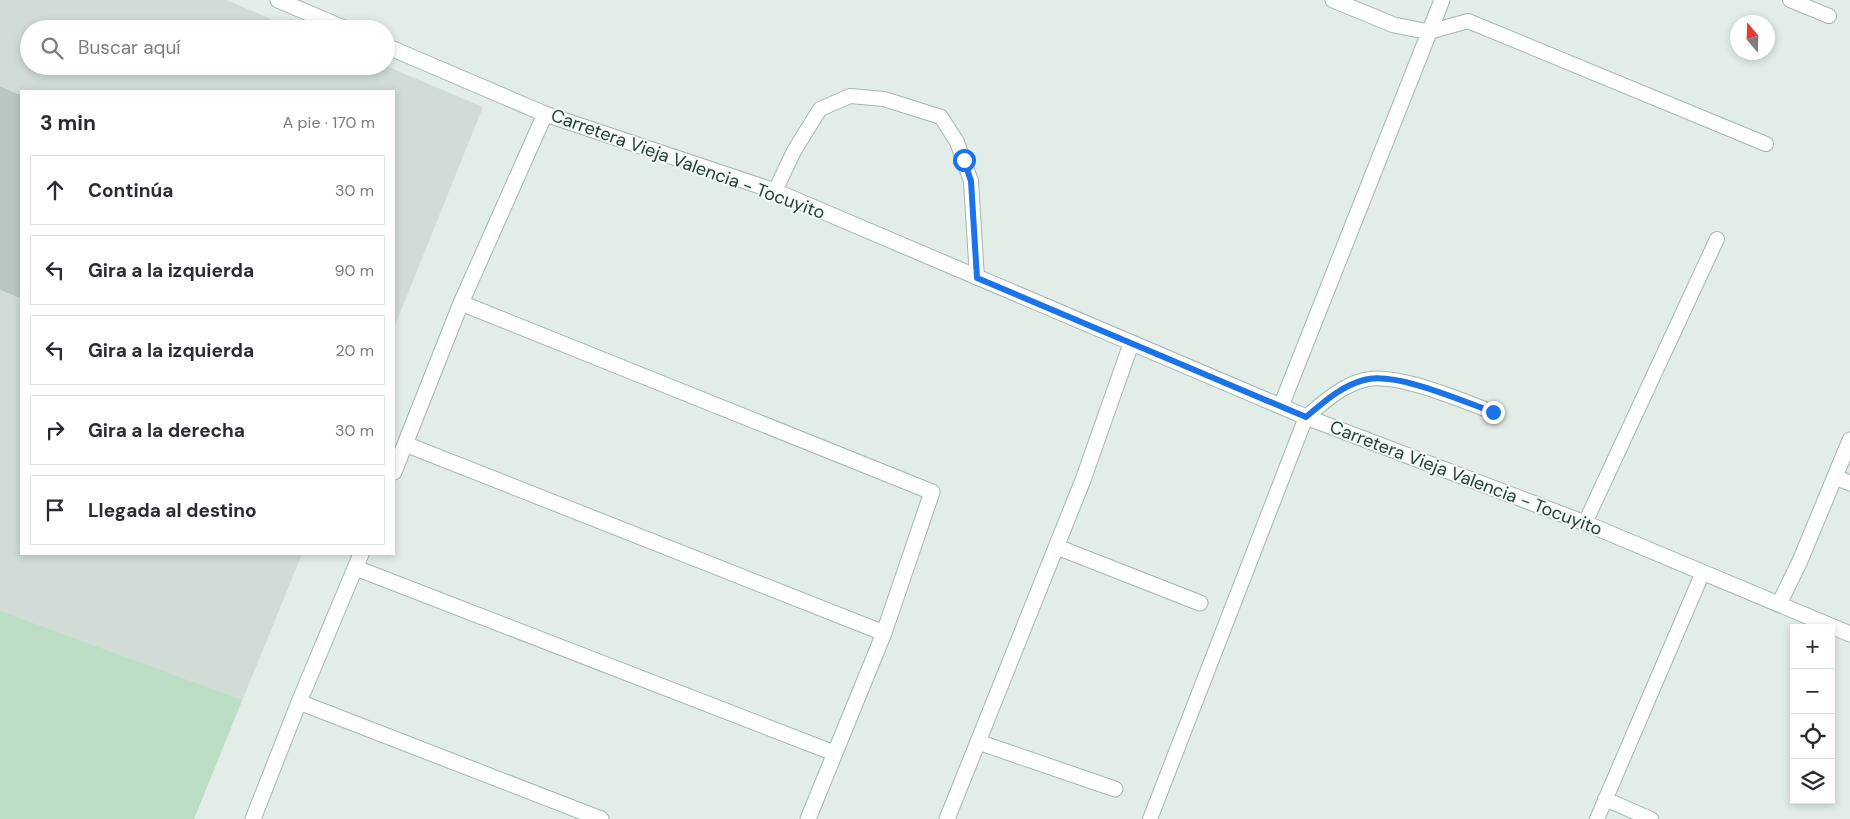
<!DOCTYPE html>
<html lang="es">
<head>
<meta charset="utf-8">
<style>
	body { margin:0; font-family:"DM Sans",sans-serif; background:#f7f7f7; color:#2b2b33 }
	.controls { position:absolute; right:15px; bottom:15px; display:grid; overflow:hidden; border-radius:0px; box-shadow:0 2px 8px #0003 }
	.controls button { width:45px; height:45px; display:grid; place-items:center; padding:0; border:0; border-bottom:1px solid #e1e1e2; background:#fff; color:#2b2b33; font:25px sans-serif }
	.compass { position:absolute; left:1730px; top:15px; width:45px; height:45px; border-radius:50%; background:#fff; box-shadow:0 2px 8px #0003; rotate:341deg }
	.stop { position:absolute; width:15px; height:15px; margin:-11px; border:4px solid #1a73e8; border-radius:50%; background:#fff }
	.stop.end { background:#1a73e8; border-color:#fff; box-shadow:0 1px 5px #0008 }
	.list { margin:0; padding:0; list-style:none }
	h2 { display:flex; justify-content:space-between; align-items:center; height:65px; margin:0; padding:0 20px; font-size:21px }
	h2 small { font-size:16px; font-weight:400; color:#7c7c81 }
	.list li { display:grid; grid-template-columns:32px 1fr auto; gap:15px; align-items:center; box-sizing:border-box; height:70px; margin:0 10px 10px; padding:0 10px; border:1px solid #e1e1e2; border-radius:0px }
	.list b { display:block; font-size:19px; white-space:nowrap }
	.list em { font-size:16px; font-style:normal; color:#7c7c81 }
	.icon { flex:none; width:28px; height:28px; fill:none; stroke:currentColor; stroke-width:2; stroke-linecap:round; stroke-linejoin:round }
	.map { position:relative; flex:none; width:1850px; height:819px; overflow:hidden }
	.search { position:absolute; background:#fff; box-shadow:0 2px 8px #0003; left:20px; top:20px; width:375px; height:55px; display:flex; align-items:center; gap:12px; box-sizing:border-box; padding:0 18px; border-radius:28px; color:#7c7c81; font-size:19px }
	.panel { position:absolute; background:#fff; box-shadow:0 2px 8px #0003; left:20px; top:90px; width:375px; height:465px; border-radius:0px }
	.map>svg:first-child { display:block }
	.built { fill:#d1dcd7 }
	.green { fill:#bbdec4 }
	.building { fill:#b8c7c1; stroke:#b5c6bf }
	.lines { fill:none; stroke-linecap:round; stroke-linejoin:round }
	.service-casing { stroke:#a5b5af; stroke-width:16 }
	.minor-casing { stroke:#a5b5af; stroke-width:17 }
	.tertiary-casing { stroke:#a5b5af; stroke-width:17 }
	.service { stroke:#fff; stroke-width:14 }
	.minor { stroke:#fff; stroke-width:15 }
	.tertiary { stroke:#fff; stroke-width:15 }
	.route { stroke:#1a73e8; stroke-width:6 }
	.labels { text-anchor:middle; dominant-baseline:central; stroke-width:4; stroke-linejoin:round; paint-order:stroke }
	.street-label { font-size:18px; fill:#223e36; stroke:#f3f9f6 }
</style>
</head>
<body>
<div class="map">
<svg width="1850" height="819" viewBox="0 0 1850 819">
	<rect width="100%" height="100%" fill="#e2ede8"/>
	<!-- built -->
	<path class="built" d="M0,0H226L295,29H29V66H386L483,107L394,328V91H21V554H302L194,819H0Z"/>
	<!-- green -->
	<path class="green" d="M0,611L242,700L194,819H0Z"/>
	<!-- building -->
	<path class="building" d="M0,87L21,96V298L0,289Z"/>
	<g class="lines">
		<!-- service casing -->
		<g class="service-casing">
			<path id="service" d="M1790,0L1829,16
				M1429,32L1468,21L1766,144
				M775,191L794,151L820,109L850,96L884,99L941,117L957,142L971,181L977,278
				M1585,523L1717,239
				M1605,799L1651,819
				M1150,819L1306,417C1324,402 1341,386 1364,380C1395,371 1462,401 1493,412
				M1597,819L1703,572"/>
		</g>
		<!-- minor casing -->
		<g class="minor-casing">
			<path id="minor" d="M1333,0L1394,25L1429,32
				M461,303L932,492L884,633L808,819
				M1281,406L1442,0
				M405,444L884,633
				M394,472L461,303L545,114
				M1835,477L1850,483
				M1057,547L1200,603
				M356,568L834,753
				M1779,604L1800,561L1850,440
				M299,702L601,819
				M978,742L1115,789
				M253,819L299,702L361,554
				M947,819L1083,480L1131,344"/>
		</g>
		<!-- tertiary casing -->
		<g class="tertiary-casing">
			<path id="tertiary" d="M278,0L346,29
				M386,46L545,114L775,191L1306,417L1585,523L1850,634"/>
		</g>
		<!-- service -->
		<use href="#service" class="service"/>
		<!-- minor -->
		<use href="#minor" class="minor"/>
		<!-- tertiary -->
		<use href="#tertiary" class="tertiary"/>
	</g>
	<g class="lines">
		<!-- route -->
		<path class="route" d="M964,160L971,181L977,278L1306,417C1324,402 1341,386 1364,380C1395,371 1462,401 1493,412"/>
	</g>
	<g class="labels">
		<!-- street labels -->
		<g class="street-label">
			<text transform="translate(688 164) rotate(20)">Carretera Vieja Valencia - Tocuyito</text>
			<text transform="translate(1466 478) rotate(21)">Carretera Vieja Valencia - Tocuyito</text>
		</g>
	</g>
</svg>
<div class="controls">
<button>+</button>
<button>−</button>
<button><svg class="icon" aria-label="locate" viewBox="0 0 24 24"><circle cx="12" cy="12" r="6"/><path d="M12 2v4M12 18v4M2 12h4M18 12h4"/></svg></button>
<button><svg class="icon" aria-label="layers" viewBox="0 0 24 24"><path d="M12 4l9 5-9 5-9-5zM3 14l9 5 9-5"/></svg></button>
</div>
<svg class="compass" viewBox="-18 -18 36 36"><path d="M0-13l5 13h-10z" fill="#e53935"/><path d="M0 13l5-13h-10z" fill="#7c7c81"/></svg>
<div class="stop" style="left:964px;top:160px"></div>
<div class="stop end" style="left:1493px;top:412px"></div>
<div class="search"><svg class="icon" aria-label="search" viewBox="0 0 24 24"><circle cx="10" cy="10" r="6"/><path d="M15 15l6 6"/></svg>Buscar aquí</div>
<section class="panel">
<h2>3 min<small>A pie · 170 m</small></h2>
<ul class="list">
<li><svg class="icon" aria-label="ahead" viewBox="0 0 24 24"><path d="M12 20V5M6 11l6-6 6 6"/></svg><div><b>Continúa</b></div><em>30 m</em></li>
<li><svg class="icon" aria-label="left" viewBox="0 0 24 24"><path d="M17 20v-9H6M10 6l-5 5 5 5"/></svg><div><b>Gira a la izquierda</b></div><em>90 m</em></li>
<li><svg class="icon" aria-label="left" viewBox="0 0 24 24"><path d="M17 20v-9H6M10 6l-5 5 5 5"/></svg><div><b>Gira a la izquierda</b></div><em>20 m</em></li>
<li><svg class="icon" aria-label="right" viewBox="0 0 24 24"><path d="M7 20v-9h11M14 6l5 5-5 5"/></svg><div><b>Gira a la derecha</b></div><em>30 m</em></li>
<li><svg class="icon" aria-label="arrive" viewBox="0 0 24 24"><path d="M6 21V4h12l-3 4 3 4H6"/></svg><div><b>Llegada al destino</b></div></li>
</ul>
</section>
</div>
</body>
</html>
